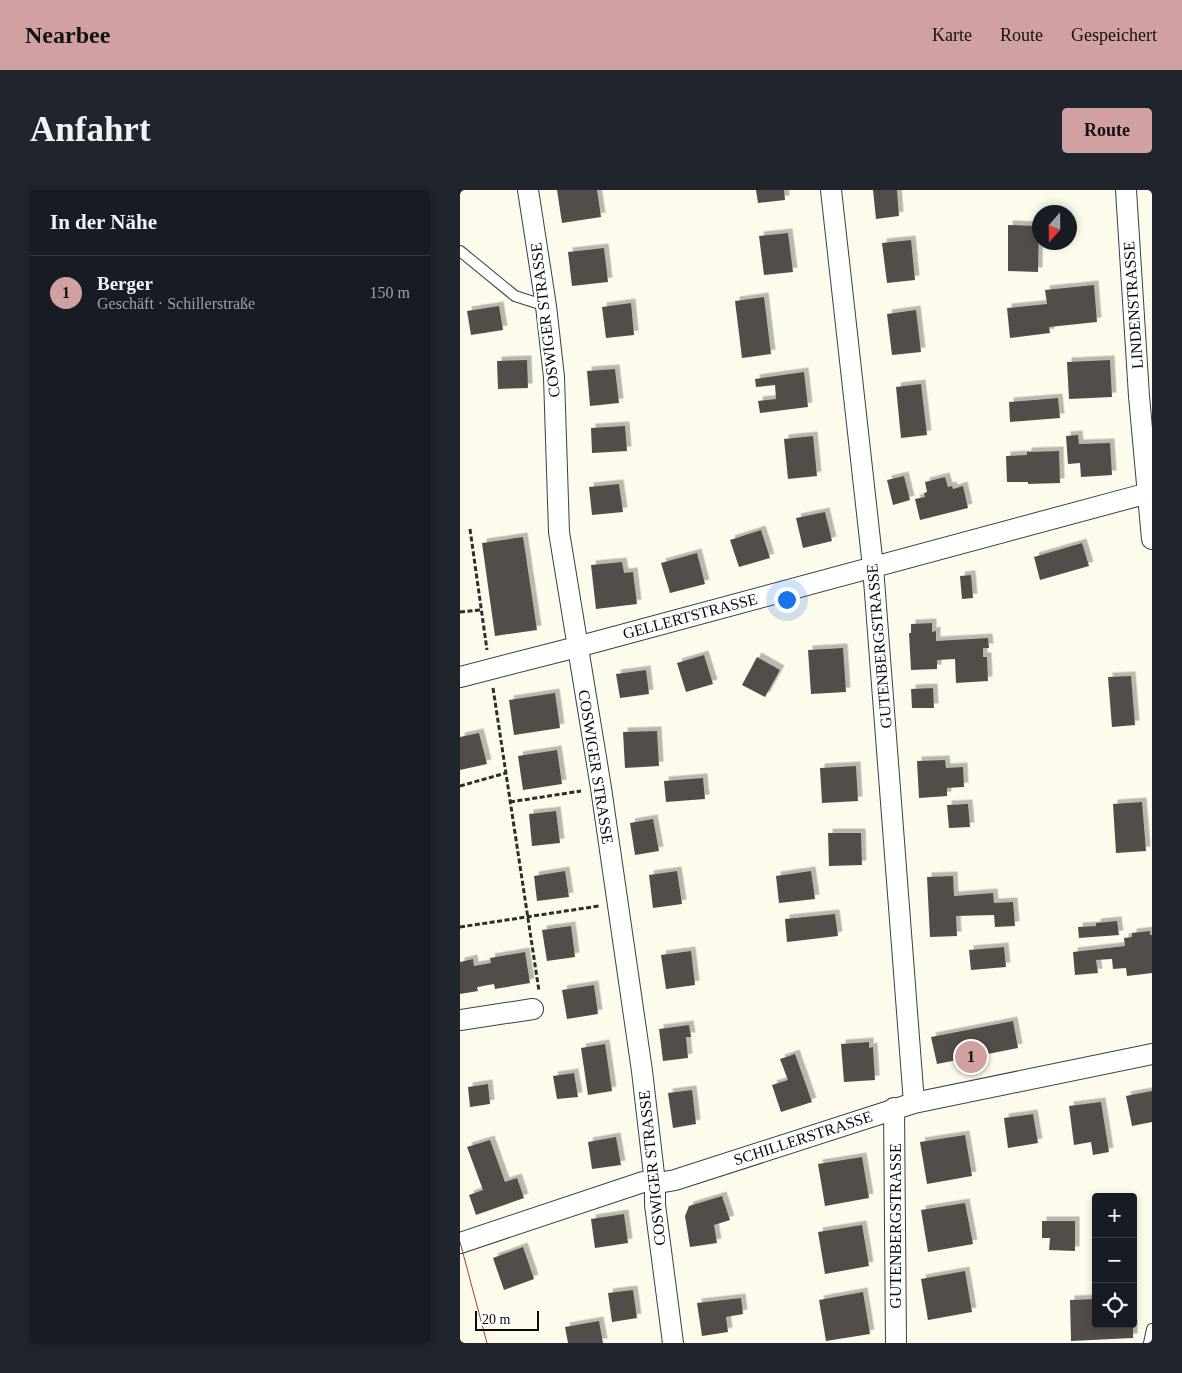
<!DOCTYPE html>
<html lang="de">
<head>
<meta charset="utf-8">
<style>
	body { margin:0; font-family:"Times New Roman",serif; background:#20242c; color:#f1f3f6 }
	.controls { position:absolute; right:15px; bottom:15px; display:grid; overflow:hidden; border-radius:5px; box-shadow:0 2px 8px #0003 }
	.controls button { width:45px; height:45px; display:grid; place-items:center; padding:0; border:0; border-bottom:1px solid #363941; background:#171b24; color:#f1f3f6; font:25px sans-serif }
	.compass { position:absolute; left:572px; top:15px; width:45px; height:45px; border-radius:50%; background:#171b24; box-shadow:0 2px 8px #0003; rotate:200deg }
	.scale { position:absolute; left:15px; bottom:12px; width:64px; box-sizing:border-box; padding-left:5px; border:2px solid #0b0b0b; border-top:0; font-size:14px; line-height:18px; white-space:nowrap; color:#0b0b0b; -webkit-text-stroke:4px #fff; paint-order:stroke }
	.you { position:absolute; left:326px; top:409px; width:18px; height:18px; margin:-12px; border:4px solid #fff; border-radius:50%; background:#1a73e8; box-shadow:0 0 0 8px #1a73e833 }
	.badge { display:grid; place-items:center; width:32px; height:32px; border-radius:50%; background:#d0a1a0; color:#111; font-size:16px; font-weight:700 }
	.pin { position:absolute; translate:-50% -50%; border:2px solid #fff; box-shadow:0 1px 5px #0006 }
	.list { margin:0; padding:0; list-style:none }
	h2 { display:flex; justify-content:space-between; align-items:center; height:65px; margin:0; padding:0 20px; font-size:21px }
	h2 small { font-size:16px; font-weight:400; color:#9ea1a6 }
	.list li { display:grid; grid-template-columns:32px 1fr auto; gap:15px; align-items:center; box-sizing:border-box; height:75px; padding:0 20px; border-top:1px solid #363941 }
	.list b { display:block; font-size:19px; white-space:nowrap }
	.list p { margin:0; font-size:16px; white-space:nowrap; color:#9ea1a6 }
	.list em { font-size:16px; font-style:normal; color:#9ea1a6 }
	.icon { flex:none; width:28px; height:28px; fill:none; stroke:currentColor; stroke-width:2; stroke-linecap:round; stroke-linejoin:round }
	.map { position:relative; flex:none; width:692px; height:1153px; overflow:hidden; border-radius:5px }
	header { display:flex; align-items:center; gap:30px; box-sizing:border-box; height:70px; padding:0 25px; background:#d0a1a0; color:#111 }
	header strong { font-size:24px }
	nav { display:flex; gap:28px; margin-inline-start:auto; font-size:18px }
	.intro { display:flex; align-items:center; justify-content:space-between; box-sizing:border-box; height:120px; padding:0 30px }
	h1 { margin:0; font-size:35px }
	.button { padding:12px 22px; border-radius:5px; background:#d0a1a0; color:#111; font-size:18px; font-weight:700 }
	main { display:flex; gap:30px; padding:0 30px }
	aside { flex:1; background:#171b24; border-radius:5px; box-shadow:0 2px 8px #0003 }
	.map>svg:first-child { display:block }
	.building { fill:#524e49; filter:url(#shadow) }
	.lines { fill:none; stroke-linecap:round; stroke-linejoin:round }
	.lane-casing { stroke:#3e3e3e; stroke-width:12 }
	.street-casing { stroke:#3e3e3e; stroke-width:22 }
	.path { stroke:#2d2d2d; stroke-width:3; stroke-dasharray:5 2.5; stroke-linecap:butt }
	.lane { stroke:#fff; stroke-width:10 }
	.street { stroke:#fff; stroke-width:20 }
	.tram { stroke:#a83c37; stroke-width:1 }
	.labels { text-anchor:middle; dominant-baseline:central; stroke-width:5; stroke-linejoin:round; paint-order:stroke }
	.street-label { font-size:16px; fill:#0b0b0b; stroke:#fff }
</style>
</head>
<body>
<header>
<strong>Nearbee</strong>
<nav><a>Karte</a><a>Route</a><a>Gespeichert</a></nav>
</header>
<div class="intro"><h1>Anfahrt</h1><a class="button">Route</a></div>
<main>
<aside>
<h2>In der Nähe<small></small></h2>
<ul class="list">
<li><span class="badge">1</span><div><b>Berger</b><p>Geschäft · Schillerstraße</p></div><em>150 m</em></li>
</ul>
</aside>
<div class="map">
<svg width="692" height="1153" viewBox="0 0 692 1153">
	<defs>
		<filter id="shadow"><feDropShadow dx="4.5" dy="-4.5" stdDeviation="0" flood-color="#0004"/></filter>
	</defs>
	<rect width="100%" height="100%" fill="#fcfbec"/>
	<!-- building -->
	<path class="building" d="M97,0H137L141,27L102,33Z
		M296,0H324L325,10L298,13Z
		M413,0H437L439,26L416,29Z
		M548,35L579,36L578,82L548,81Z
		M328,43L333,82L304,85L299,46Z
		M451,50L455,90L427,93L422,53Z
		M144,58L148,92L112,96L108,62Z
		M634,95L637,132L589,137L590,143L550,148L547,118L587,114L585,100Z
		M304,107L311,164L282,168L275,111Z
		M171,113L174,145L146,148L142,117Z
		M39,116L43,140L11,145L7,121Z
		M456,120L461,162L432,165L427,124Z
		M67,170L68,198L38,199L37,171Z
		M650,170L652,207L609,209L607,172Z
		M155,179L159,213L130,216L127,181Z
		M344,182L348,217L300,223L298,211L316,209L315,195L296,197L295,189Z
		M461,194L467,245L441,248L436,197Z
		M598,208L600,228L550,232L549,212Z
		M165,236L167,261L132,263L131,238Z
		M618,245L619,254L650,253L652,285L621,287L620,273L608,274L606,246Z
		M353,246L357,286L328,289L324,249Z
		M599,261L600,293L568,294V292H547L546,266L567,265V262Z
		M444,286L450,310L433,315L427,290Z
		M485,287L488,297L492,296L493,299L503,296L508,318L460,330L455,309L465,307L464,303L467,302L465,292Z
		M159,294L163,322L132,325L129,297Z
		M365,322L372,351L343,358L336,328Z
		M301,340L310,368L279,377L270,350Z
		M63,347L77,440L35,446L22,353Z
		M622,353L629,376L580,390L574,367Z
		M237,363L245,394L210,403L201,373Z
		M162,372L164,383L173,382L177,414L136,419L131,375Z
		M511,385L513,408L502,409L500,386Z
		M472,433V442L476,441V451L528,448L529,458H523V467H527L528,491L496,493L495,469L477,470V479L451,480L449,443H451V434Z
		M383,458L386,502L351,504L348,460Z
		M244,465L253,494L226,502L217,473Z
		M297,467L320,480L305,507L282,495Z
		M186,480L189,504L160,508L156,484Z
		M671,486L675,535L652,537L648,487Z
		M473,498L474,518H452L451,499Z
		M95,503L100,538L54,545L49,510Z
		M197,541L199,576L165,578L163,542Z
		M19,543L27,574L0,580V547Z
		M97,560L102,594L63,600L58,566Z
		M485,570L486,578L503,577L504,597L487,598V606L459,608L457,571Z
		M396,576L398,611L362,613L360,578Z
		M243,588L245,609L206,612L204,591Z
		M682,612L686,661L656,663L653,614Z
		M508,614L510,637L489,638L487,615Z
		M96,621L100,653L72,656L69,624Z
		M193,629L199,661L175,665L170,633Z
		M368,643H401L402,675L369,676Z
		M105,681L109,707L77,711L74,686Z
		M217,681L222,714L193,718L189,685Z
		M351,681L355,709L319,713L316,686Z
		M493,686L494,706L533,703L534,713L553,712L555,736L535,737L534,725L496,726L497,746L470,747L467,687Z
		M375,724L378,746L327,752L325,729Z
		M657,731L659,745L619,748L618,737L636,736V733Z
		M111,736L115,767L87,771L82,740Z
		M690,741V745H692V783L667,786L666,778L653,779L652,769L636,770L638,783L615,785L613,762L665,756L664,748L672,747V743Z
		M544,757L546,777L511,780L509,760Z
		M231,761L235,795L206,799L201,765Z
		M65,762L70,793L35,799L34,794L17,797L18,801L0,804V772L13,769L14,776L31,773L30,768Z
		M134,795L138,824L107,829L102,800Z
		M553,831L558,858L477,874L471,847Z
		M229,835L231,847H226L228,868L203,871L199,839Z
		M409,852V858L413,857L415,890L384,892L381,854Z
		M145,854L152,901L128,905L121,858Z
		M335,864L352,912L321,922L312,895L328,890L320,869Z
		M114,883L118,907L97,909L93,886Z
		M28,894L30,914L10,917L8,897Z
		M232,900L236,934L213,938L208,903Z
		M692,901V932L672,936L666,906Z
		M641,912L649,962L633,965L631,952L614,955L609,916Z
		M573,924L578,953L548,958L544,928Z
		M505,945L512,986L467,994L460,952Z
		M156,947L161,975L132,979L128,952Z
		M30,950L45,992L57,988L64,1008L16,1025L9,1005L23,1000L7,957Z
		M402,967L409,1008L365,1016L358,974Z
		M262,1006L270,1030L254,1035L257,1053L230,1057L225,1026L229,1016Z
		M505,1013L513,1054L468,1062L461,1020Z
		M164,1024L168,1053L135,1058L131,1029Z
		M582,1031H615V1061L589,1060L590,1048H582Z
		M402,1035L409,1076L365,1084L358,1042Z
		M63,1057L74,1089L44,1100L33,1068Z
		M505,1081L512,1122L468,1130L461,1089Z
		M173,1100L177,1128L152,1132L148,1103Z
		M403,1102L410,1144L366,1151L359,1110Z
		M281,1108L283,1124L266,1127L268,1142L242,1146L237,1113Z
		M636,1109V1134H673V1148L611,1151L610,1110Z
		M139,1131L143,1153H108L105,1137Z"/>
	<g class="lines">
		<!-- lane casing -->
		<g class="lane-casing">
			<path id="lane" d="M0,61L55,106L86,116
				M689,1153L692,1139"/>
		</g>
		<!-- street casing -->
		<g class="street-casing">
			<path id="street" d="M68,0L86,116L94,187L99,342L141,598L182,881L195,993V1015L213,1153
				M371,0L413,377L454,913
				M666,0L679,206L692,349
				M0,487L117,457L692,302
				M0,830L73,819
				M434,918L436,1153
				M0,1053L183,992H204L215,990L454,913L692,864"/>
		</g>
		<!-- path -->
		<path class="path" d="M10,339L27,460
			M0,422L21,420
			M33,498L79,801
			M0,596L46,583
			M50,612L121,601
			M0,737L139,716"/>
		<!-- lane -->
		<use href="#lane" class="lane"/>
		<!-- street -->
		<use href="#street" class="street"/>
		<!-- tram -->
		<path class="tram" d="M0,1052L27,1153"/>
	</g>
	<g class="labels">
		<!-- street labels -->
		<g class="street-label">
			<text transform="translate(673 115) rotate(-94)">LINDENSTRASSE</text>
			<text transform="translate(85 130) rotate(-97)">COSWIGER STRASSE</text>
			<text transform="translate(230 426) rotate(-15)">GELLERTSTRASSE</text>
			<text transform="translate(419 456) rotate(-95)">GUTENBERGSTRASSE</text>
			<text transform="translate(136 577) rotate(81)">COSWIGER STRASSE</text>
			<text transform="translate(343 948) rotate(-18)">SCHILLERSTRASSE</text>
			<text transform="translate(192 978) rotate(-96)">COSWIGER STRASSE</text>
			<text transform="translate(435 1036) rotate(-90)">GUTENBERGSTRASSE</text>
		</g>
	</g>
</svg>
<div class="controls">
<button>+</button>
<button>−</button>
<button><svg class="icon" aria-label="locate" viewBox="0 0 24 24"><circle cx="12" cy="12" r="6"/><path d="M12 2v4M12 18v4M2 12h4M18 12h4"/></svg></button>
</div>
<svg class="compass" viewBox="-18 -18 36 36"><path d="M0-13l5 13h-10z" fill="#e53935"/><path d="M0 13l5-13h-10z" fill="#9ea1a6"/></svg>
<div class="scale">20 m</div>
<div class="you"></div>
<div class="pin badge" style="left:511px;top:867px">1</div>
</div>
</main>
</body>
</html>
